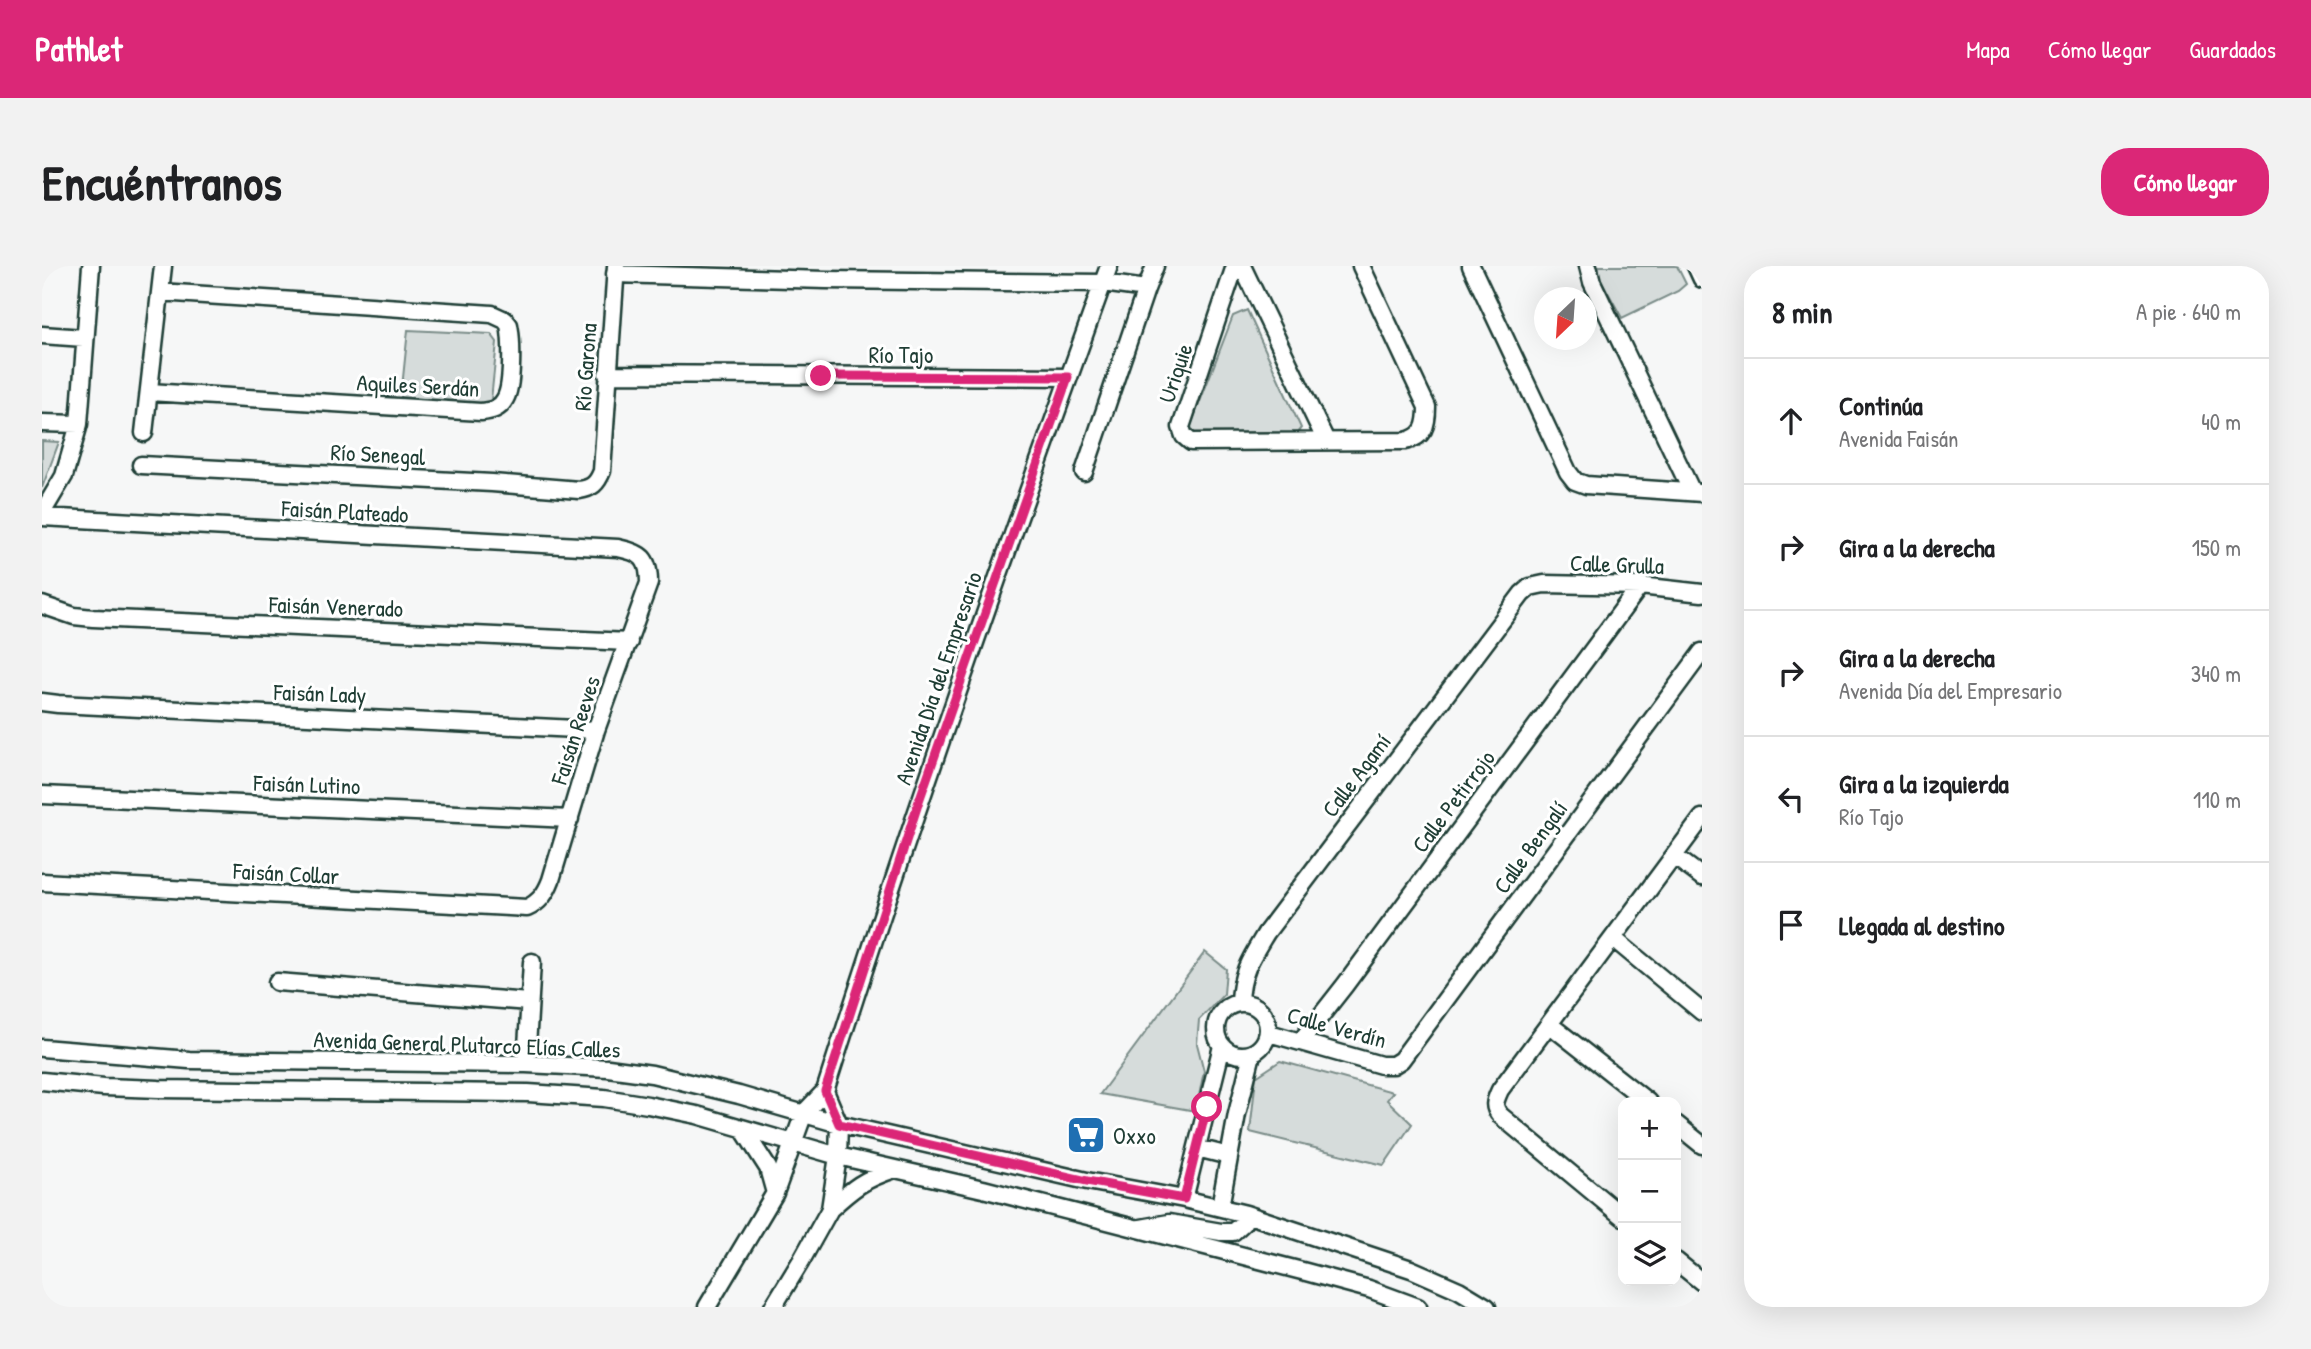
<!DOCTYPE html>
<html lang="es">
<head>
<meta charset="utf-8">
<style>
	body { margin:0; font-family:"Patrick Hand",sans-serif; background:#f2f2f2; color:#202124 }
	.controls { position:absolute; right:21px; bottom:21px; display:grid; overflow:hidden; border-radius:14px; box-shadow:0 7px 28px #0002 }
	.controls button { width:63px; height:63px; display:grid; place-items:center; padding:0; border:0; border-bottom:2px solid #e0e0e0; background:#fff; color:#202124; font:35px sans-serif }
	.compass { position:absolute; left:1492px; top:21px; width:63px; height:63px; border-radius:50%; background:#fff; box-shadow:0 7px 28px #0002; rotate:205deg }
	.stop { position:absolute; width:21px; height:21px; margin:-16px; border:5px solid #db2777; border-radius:50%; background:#fff }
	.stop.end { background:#db2777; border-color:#fff; box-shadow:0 2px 7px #0008 }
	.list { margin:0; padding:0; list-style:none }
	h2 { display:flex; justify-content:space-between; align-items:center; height:91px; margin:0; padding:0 28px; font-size:30px }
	h2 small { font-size:23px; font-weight:400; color:#757577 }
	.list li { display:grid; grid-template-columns:46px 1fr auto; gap:21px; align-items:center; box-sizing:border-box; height:126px; padding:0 28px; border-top:2px solid #e0e0e0 }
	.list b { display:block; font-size:26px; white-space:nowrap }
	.list p { margin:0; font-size:23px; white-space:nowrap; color:#757577 }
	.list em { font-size:23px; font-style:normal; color:#757577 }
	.icon { flex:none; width:38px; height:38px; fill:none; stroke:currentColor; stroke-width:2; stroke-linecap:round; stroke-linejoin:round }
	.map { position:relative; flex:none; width:1660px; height:1041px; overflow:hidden; border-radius:28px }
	header { display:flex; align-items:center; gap:42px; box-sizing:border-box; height:98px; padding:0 35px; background:#db2777; color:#fff }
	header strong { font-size:33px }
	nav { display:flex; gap:38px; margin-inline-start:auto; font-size:24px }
	.intro { display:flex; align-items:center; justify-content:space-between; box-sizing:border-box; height:168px; padding:0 42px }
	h1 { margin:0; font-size:49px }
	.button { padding:18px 32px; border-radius:28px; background:#db2777; color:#fff; font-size:24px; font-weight:700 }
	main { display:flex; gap:42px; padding:0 42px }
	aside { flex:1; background:#fff; border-radius:28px; box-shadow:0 7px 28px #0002 }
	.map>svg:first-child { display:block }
	.green { fill:#d6dcdb; stroke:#7a8c88; stroke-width:2 }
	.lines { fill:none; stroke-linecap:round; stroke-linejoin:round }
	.minor-casing { stroke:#1f3d34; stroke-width:21 }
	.minor { stroke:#fff; stroke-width:16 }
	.route { stroke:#db2777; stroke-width:9 }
	.labels { text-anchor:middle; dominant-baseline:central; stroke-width:6; stroke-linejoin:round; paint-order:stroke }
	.street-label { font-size:23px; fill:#1f3d34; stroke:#fff }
	.poi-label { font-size:23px; fill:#1f3d34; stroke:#fff; text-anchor:start }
</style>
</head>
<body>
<header>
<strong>Pathlet</strong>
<nav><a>Mapa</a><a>Cómo llegar</a><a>Guardados</a></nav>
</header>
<div class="intro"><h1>Encuéntranos</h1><a class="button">Cómo llegar</a></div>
<main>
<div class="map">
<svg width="1660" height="1041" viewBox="0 0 1660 1041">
	<rect width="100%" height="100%" fill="#f6f7f7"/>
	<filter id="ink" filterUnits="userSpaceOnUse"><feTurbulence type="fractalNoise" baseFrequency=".0143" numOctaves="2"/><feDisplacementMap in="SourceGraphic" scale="14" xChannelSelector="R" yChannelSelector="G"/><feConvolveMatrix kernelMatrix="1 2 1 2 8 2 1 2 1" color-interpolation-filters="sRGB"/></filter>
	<g filter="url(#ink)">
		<!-- green -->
		<path class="green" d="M1557,0H1635L1644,18L1636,25L1580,52L1557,10Z
			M1205,44L1259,162L1250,173L1146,167L1191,50Z
			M366,64L449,68L455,76L449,134L443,139L359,131Z
			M0,175L17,176L0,222Z
			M1163,686L1184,703L1182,728L1157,754L1155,778L1162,805L1154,845L1058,828Z
			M1238,795L1351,826L1345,834L1370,858L1342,899L1208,866L1214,811Z"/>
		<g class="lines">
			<!-- minor casing -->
			<g class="minor-casing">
				<path id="minor" d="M1193,0L1139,161L1142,170L1149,176L1363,175C1382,171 1385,160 1385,141L1319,0
					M1200,0L1284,175
					M1429,0L1526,206L1533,215L1544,219L1660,227
					M1546,0L1550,16L1650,226
					M1654,0L1660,13
					M573,8L784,14L1061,17L1104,23L1113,0
					M0,69L42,72
					M565,108L1026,111
					M107,126L439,146C449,145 458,143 463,133C471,120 470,74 467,59L463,54L450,48L118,26
					M0,157L37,158
					M102,167L121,0
					M99,199L450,217L537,224C550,222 555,218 560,205L574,0
					M1042,206L1104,23
					M0,247L22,210L37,158L49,0
					M0,251L576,282C600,287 607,292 607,317L554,464L509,614C504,627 498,636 485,642L0,616
					M0,339L32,350L51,352L587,376
					M0,436L16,438L554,464
					M0,529L528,553
					M1632,590L1660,611
					M1572,673L1660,746
					M235,716L487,736
					M1198,736C1199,706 1209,692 1224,667L1480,328L1488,321L1502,318L1598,320L1660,327
					M1174 763a26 26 0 1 1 52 0a26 26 0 1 1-52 0Z
					M1507,758L1606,836
					M1227,767L1339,799H1351L1359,794L1660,386
					M1259,775L1303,719L1598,320
					M0,782L147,794L484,798L566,802L610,808L697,829L797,858L1045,915L1142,933L1204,948L1369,1003L1417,1024L1445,1041
					M484,798L490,696
					M0,815L62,821L117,823L486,827L562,832L606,839L655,849L796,890L941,923L1264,1006L1327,1023L1376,1041
					M1634,858L1660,879
					M701,863L726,902L733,927
					M1155,882L1187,890
					M1142,933L1180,780
					M1178,941L1195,848L1210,788
					M788,943C811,922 822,913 853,903
					M1581,951L1459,850C1450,841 1453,835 1458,824L1660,552
					M1099,962L1127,957L1179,966H1191L1201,957L1204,948
					M1634,995L1660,1016
					M665,1041L733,927L762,847L783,825C871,548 968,274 1067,0
					M731,1041L759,995L788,943L796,890L797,858L783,825"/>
			</g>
			<!-- minor -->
			<use href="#minor" class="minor"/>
		</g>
	</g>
	<g class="lines" filter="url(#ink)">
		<!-- route -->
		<path class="route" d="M779,110L1026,111L877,535L783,825L797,858L1045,915L1142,933L1165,841"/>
	</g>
	<!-- icons -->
	<defs>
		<g id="supermarket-square" transform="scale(2.0125)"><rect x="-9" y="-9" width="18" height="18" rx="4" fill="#1f6fb2" stroke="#fff"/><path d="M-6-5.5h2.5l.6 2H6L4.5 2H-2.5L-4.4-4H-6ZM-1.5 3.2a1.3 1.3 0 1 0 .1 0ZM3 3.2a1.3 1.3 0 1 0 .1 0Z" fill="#fff"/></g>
	</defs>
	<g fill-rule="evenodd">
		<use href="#supermarket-square" x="1044" y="869"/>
	</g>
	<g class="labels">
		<!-- street labels -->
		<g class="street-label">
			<text x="859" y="88">Río Tajo</text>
			<text transform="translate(543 101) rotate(-86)">Río Garona</text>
			<text transform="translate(1133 107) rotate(-71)">Uriquie</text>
			<text transform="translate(376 119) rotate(3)">Aquiles Serdán</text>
			<text transform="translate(336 188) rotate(3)">Río Senegal</text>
			<text transform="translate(303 245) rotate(3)">Faisán Plateado</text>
			<text transform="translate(1575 298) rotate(2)">Calle Grulla</text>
			<text transform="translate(294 340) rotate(2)">Faisán Venerado</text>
			<text transform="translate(896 412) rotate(-71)">Avenida Día del Empresario</text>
			<text transform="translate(278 427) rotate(2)">Faisán Lady</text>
			<text transform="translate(533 464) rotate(-72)">Faisán Reeves</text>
			<text transform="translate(1314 509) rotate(-53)">Calle Agamí</text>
			<text transform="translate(265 518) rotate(2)">Faisán Lutino</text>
			<text transform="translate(1411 535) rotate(-53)">Calle Petirrojo</text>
			<text transform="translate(1488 581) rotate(-54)">Calle Bengalí</text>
			<text transform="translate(244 607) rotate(3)">Faisán Collar</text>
			<text transform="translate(1295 761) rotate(15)">Calle Verdín</text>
			<text transform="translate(425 778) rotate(2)">Avenida General Plutarco Elías Calles</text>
		</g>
		<!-- poi labels -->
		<g class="poi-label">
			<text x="1071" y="869">Oxxo</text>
		</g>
	</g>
</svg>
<div class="controls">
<button>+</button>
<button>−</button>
<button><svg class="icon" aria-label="layers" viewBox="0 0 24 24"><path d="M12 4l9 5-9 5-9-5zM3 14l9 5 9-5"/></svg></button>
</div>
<svg class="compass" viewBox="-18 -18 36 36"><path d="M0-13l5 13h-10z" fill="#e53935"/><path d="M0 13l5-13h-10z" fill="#757577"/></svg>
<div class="stop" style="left:1165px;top:841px"></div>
<div class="stop end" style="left:779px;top:110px"></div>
</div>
<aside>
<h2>8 min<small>A pie · 640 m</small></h2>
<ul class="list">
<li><svg class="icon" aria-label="ahead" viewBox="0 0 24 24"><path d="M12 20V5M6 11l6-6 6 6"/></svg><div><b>Continúa</b><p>Avenida Faisán</p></div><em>40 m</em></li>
<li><svg class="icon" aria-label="right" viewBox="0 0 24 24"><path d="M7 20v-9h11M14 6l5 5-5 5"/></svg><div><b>Gira a la derecha</b></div><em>150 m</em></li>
<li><svg class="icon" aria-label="right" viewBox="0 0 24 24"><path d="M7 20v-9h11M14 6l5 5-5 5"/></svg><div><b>Gira a la derecha</b><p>Avenida Día del Empresario</p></div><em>340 m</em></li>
<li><svg class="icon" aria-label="left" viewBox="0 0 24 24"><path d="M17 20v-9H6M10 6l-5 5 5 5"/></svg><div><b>Gira a la izquierda</b><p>Río Tajo</p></div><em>110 m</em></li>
<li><svg class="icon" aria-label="arrive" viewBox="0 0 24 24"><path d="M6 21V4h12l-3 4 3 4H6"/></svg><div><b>Llegada al destino</b></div></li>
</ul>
</aside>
</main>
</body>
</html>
